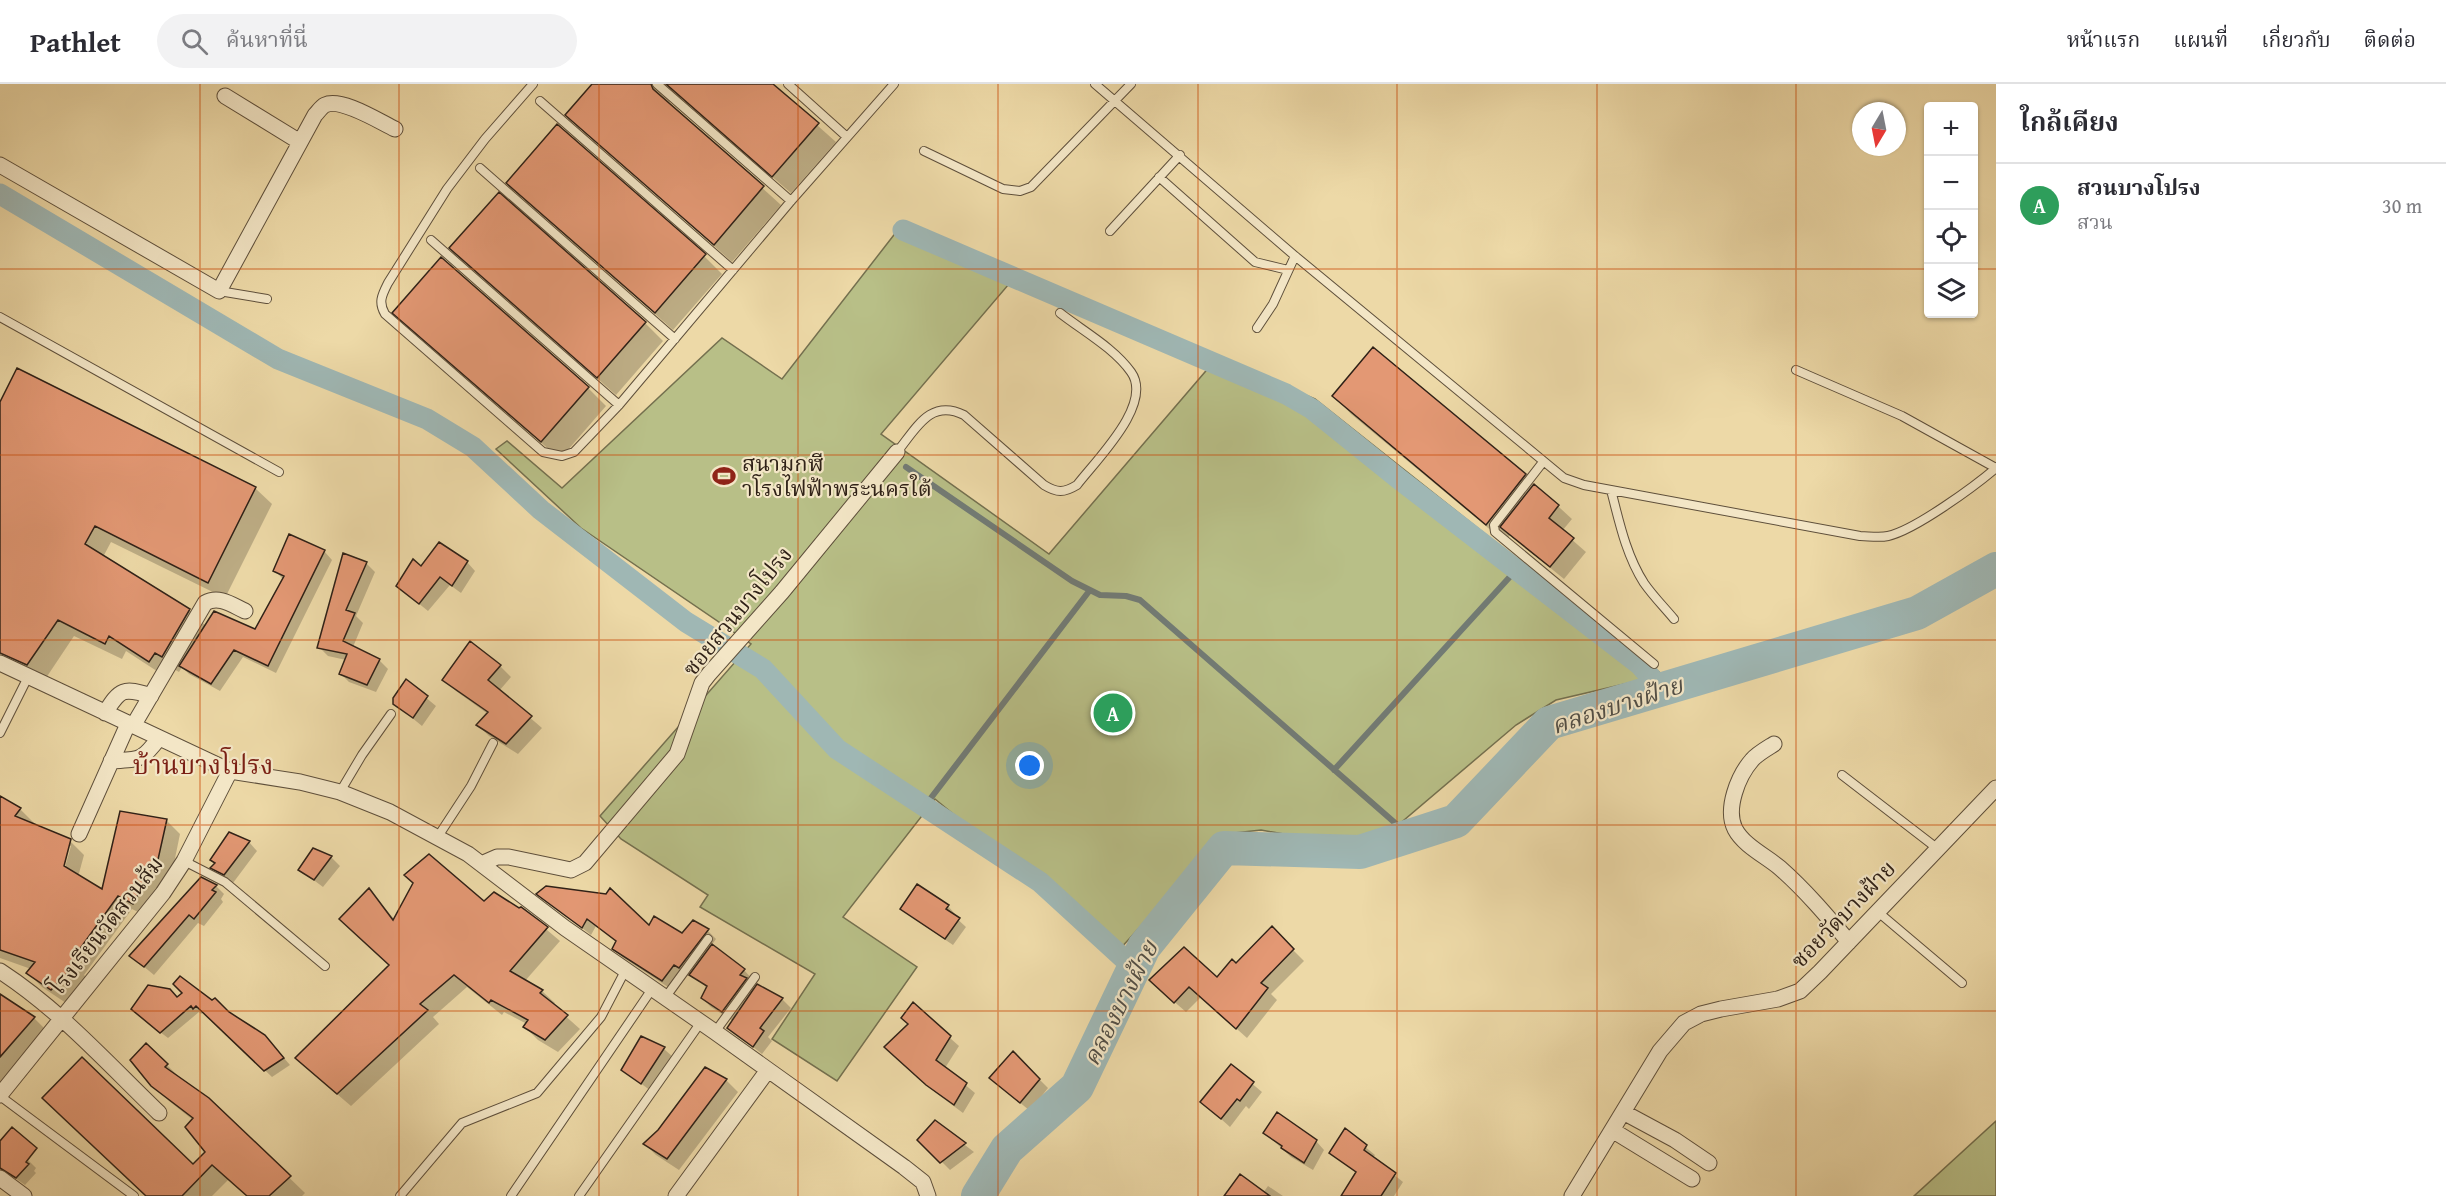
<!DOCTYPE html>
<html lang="th">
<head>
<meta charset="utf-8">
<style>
	body { margin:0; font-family:"Gentium Book Plus","Noto Serif Thai",serif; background:#f2f2f3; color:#2b2b33 }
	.controls { position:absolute; right:18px; top:18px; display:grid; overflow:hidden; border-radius:6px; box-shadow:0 2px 4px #0004 }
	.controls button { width:54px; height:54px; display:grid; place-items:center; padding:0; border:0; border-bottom:2px solid #e1e1e2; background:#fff; color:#2b2b33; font:30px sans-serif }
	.compass { position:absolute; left:1852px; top:18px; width:54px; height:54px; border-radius:50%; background:#fff; box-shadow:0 2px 4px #0004; rotate:190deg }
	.you { position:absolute; left:1030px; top:682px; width:21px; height:21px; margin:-15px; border:4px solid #fff; border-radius:50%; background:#1a73e8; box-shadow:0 0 0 9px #1a73e833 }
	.badge { display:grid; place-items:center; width:39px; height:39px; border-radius:50%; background:#8f2418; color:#fff; font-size:20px; font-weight:700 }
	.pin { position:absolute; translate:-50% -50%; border:3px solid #fff; box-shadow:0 2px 6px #0006 }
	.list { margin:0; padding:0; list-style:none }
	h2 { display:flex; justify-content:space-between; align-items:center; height:78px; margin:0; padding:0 24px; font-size:26px }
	h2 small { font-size:20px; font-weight:400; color:#7c7c81 }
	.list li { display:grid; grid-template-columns:39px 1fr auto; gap:18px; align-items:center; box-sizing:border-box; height:84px; padding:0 24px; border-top:2px solid #e1e1e2 }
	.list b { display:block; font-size:22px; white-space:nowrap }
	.list p { margin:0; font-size:20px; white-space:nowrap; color:#7c7c81 }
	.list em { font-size:20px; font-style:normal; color:#7c7c81 }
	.icon { flex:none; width:33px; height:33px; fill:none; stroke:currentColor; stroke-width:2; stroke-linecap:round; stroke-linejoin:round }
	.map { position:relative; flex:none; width:1996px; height:1112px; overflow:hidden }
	header { display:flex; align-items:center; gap:36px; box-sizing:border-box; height:84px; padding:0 30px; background:#fff; border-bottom:2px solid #e1e1e2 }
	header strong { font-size:28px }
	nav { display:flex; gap:33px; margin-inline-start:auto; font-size:21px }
	.search { width:420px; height:54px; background:#f2f2f3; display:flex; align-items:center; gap:15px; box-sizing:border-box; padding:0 21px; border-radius:33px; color:#7c7c81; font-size:22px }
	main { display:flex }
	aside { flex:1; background:#fff }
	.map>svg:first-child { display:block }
	.green { fill:#b8bf87; stroke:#74704f; stroke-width:1.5 }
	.shadow { fill:#0003; fill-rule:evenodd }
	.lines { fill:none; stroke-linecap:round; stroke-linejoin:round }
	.stream { stroke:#727b75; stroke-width:6 }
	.canal { stroke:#9fb7b4; stroke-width:21 }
	.river { stroke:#9fb7b4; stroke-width:34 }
	.building { fill:#e39874; stroke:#2f2117; stroke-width:1.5 }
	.service-casing { stroke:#5e4f3b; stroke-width:10 }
	.minor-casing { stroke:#5e4f3b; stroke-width:17 }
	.service { stroke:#f3e6c6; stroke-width:8 }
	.minor { stroke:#f3e6c6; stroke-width:15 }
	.grid { fill:none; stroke:#cc510e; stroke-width:1.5; stroke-opacity:0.55 }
	.labels { text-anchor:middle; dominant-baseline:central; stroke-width:4.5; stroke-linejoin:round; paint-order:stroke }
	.poi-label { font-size:22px; fill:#2f2117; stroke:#f3e6c6; text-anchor:start }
	.street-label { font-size:22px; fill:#2f2117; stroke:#f3e6c6 }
	.water-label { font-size:24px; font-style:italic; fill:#514e46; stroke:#f3e6c6 }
	.quarter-label { font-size:26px; fill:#7a1f14; stroke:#f3e6c6 }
</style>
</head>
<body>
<header>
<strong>Pathlet</strong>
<div class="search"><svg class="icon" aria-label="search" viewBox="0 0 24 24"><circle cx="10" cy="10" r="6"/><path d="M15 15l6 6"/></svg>ค้นหาที่นี่</div>
<nav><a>หน้าแรก</a><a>แผนที่</a><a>เกี่ยวกับ</a><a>ติดต่อ</a></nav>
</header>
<main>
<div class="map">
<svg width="1996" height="1112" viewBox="0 0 1996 1112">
	<rect width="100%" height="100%" fill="#edd9a7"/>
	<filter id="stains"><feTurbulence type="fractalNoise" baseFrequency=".00333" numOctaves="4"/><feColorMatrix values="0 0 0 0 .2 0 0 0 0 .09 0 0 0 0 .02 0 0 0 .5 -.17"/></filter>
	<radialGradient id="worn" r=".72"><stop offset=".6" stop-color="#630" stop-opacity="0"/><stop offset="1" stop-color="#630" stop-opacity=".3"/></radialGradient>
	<!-- green -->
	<path class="green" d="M904,138L1020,187L881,350L1049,470L1217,274L1315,315L1663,591L1556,616L1516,641L1384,753L1334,759L1261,746L1225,750L1119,866L935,715L843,833L917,883L837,997L772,955L815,890L700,823L708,811L621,755L600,732L751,560L581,444L496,365L507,357L562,404L722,254L782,295Z
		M1996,1037V1112H1914Z"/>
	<!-- shadow -->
	<path class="shadow" d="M594,0H771L836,58L791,109L680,13H671L669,20L781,121L732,178L567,31Z
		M508,99L704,172L722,190L673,246Z
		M451,164L645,239L663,257L616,311Z
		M412,246L588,304L606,322L560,375Z
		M1334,312L1525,392L1572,435L1562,447L1586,468L1564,495L1510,451L1505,458L1351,330Z
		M0,321L255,404L272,420L225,514L111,458L103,473L189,526L206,542L255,546L284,496L275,487L324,467L332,476L276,589L243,573L220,607L189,590L182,583L179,588L172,584L166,593L126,567L122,575L74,552L44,597L0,575Z
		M467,478L475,487L461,509L450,501L428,527L407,510L422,484Z
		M366,479L375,488L356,532L363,539L353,563L380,577L388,585L376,608L349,598L340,589L346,576L328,572L319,563Z
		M500,582L511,593L499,607L542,644L518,670L489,652L478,641L488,630L456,607L444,596Z
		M407,598L436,622L422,642L394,619Z
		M0,713L20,725L34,739L33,741L70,757L84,771L78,793L103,808L166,736L180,750L171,794L148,833L132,825L84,891L89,896L66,919L42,903L28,889L31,885L0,874ZM68,762H71L63,790L60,789Z
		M249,758L257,767L233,799L221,792L212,784L216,780L212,776Z
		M313,766L331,773L340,782L323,803L300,786Z
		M216,802L224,810L221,815L223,818L204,842L198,839L154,891L131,872Z
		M369,806L395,836L484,818L521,824L560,857L525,897L542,907L555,919L553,921L580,945L558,968L538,956L525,943L527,940L504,928L502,931L467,903L433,933L439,940L351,1022L310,987L391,882Z
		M539,810L683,851L693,838L708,847L716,855L711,862L744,886L752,895L749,899L755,905L782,915L791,924L768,953L772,957L762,970L729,944L733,937L711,923L702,914L707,904L690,889L688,892L683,888L671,905L622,873L614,865L617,858L596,842L591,851Z
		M948,822L955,830L954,832L966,843L953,861L910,832L902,825Z
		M1272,845L1304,877L1271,910L1277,916L1247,954L1201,913L1186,928L1162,907L1217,895L1236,881Z
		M177,915L228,929L272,960L290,981L272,993L204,928L201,930L199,928L168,954L139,932Z
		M0,922L34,934L47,947L0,1002Z
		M642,954L664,965L673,973L651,1007L623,986Z
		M950,954L959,962L945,984L975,1009L963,1029L936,1009L895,971Z
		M1013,969L1048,1004L1030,1027L991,994Z
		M132,976L167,981L182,996L208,1015L305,1109L302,1112H248L229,1095L212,1112H147L193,1082L208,1069L193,1036L169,1017Z
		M1231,982L1262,1008L1249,1025L1246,1022L1230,1043L1211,1026Z
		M706,985L726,996L738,1008L679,1086L656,1071L645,1060L659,1047Z
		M935,1038L974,1068L950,1086L920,1056Z
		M1345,1046L1375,1071L1373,1074L1403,1098L1394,1112H1342L1357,1089L1331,1069Z
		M1265,1049L1316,1057L1324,1066L1313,1086L1291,1073Z
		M0,1062L28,1076L36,1084L34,1087L36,1089L25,1101L15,1094L6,1093L0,1099Z
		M1268,1102L1283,1112H1225L1263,1109Z"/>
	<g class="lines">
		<!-- stream -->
		<path class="stream" d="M906,383L1072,497L1100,511L1126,512L1140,516L1410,752
			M1334,686L1517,485
			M924,723L1090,506"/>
		<!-- canal -->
		<path class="canal" d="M0,110L278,275L427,335L473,363L541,426L686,538L763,585L837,665L1040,798L1134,884
			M903,146L1286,310L1312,325L1399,395L1640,581L1663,607"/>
		<!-- river -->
		<path class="river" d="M978,1112L1007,1065L1077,1003L1144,863L1224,764L1360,768L1456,737L1549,639L1917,529L1996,485"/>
	</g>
	<!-- building -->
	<path class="building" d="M592,0H651L653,5L764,102L714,161L565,31Z
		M666,0H773L819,39L772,93Z
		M557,40L706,170L655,229L506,99Z
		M499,108L646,238L597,294L449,164Z
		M441,173L589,303L541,358L392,229Z
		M1373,263L1526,390L1486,441L1332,312Z
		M17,284L256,403L208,499L95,442L85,460L190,525L162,573L155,569L149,578L109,552L105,560L58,536L27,581L0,569V318Z
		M1534,400L1559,421L1549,434L1574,454L1550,483L1500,443Z
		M289,450L325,466L268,582L234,566L211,600L179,582L214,527L255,545L284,492L273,487Z
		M439,458L468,477L452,502L440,493L419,520L396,502L413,475L421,482Z
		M343,469L367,478L346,526L355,529L343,557L380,575L367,601L339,590L347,570L317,564Z
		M470,557L501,581L488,596L532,632L506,660L476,641L488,628L442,596Z
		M406,595L428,612L413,634L393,620V614Z
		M0,712L21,724L15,732L71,755L64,782L102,805L120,727L167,735L157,780H154L133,820L118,812L71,877L76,880L51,906L26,889L35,878L0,866Z
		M229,748L250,757L224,791L210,784L215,779L210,776Z
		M313,764L332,772L314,796L298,786Z
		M429,770L484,817L494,808L519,824L521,823L548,843L510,887L543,906L540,909L568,931L545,956L523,943L528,936L491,916L489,919L454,891L420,920L428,926L337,1010L295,974L389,881L339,835L369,804L393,836L413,799L404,791Z
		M201,793L217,801L212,806L216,808L194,835L189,831L144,883L129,872Z
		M917,800L949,821L946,825L960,834L945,855L900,825Z
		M546,802L606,810L610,804L649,841L654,832L682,849L693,836L709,845L679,884L674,881L662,897L612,865L616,857L587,835L582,844L536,810Z
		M1272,842L1294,865L1261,899L1268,904L1236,945L1189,903L1174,919L1149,896L1184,863L1217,893L1232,875L1236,879Z
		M712,860L745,885L740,891L747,894L722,928L701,914L707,902L689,891Z
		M180,892L212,916L215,914L229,928L265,951L284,974L264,987L196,922L193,925L191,922L160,949L131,925L148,901L170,905L177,913L182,909L173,900Z
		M757,900L783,914L760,944L764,947L753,963L727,944Z
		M0,910L35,933L0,973Z
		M913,918L951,952L936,976L967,999L954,1021L926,1001L884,963L908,940L901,934Z
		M641,952L665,963L641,1000L621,986Z
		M146,959L168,980L165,983L209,1014L291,1092L269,1112H247L212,1081L182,1112H146L42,1014L82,973L193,1080L205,1068L185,1043L193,1034L151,1002L130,976Z
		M1013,967L1040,995L1020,1019L989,994Z
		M1231,980L1254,998L1240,1017L1237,1015L1221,1035L1200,1018Z
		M705,983L727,995L667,1075L643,1060L658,1046Z
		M1277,1028L1317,1056L1304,1079L1281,1064L1282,1062L1263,1049Z
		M935,1036L966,1059L940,1079L917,1056Z
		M12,1043L37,1064L26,1078L29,1080L16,1094L0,1084V1057Z
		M1345,1044L1367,1061L1364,1066L1396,1089L1381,1112H1341L1356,1088L1329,1069Z
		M1240,1090L1270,1112H1224Z"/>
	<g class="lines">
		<!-- service casing -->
		<g class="service-casing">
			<path id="service" d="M533,0L485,55L447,105L388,199C382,211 378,218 385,230L543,368L562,372L574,368L619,321L791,117L894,0
				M657,0L791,117
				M788,0L847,53
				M1095,0L1295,172L1564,394L1584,401L1860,452C1868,452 1879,454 1888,452C1915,446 1975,402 1996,384
				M540,17L733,186
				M924,67L1003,105L1020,107L1031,103L1131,0
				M480,84L675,255
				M1159,93L1255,178L1288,186
				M1110,147L1180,71
				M431,156L619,321
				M219,207L267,215
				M0,233L279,388
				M1257,244L1273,220L1295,172
				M1796,286L1902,332L1996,384
				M897,368C916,345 930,314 964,331L1044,401C1057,409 1064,409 1077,401C1096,376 1154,320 1131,288C1114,264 1083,247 1060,229
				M1543,378L1494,441L1495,448L1654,580
				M1611,406C1619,437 1626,471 1644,499C1653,512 1664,523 1674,535
				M0,649L28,593
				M1842,691L1938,765
				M340,708L362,671L391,630
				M437,754L471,702L493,659
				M184,777L225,798L325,882
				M1878,828L1962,899
				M665,914L708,855
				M715,948L755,893
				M0,1012L134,1112
				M400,1112L462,1039L537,1009L601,933L625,887
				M511,1112L652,905
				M579,1112L701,938"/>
		</g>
		<!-- minor casing -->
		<g class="minor-casing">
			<path id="minor" d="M225,12L300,58
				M0,81L219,207L315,31C318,28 321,23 325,21C341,13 380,38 395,45
				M0,579L230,687L300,698L340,708L390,728L468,770L565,844L715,948L904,1083L923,1098L928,1112
				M105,629C120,605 123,603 151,612
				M133,642L205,519C219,511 232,521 245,527
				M1774,660C1766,665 1757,670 1752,676C1738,692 1725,725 1735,745C1744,762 1766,772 1780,784C1806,807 1827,832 1849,858
				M111,677C140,675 141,678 159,654
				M79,750L128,640
				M481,780L497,773H509L571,786L585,779L677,670L702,599L709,590L782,508L897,368
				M0,887C60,926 108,980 159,1029
				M0,1011L163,809L184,777L230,687
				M1623,1028L1675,1056L1709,1079
				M1612,1046L1692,1095
				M0,1094L24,1112
				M676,1112L768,986
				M1572,1112L1660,967L1684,939L1701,930L1721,925L1778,915L1800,907L1820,888L1996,704"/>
		</g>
		<!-- service -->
		<use href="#service" class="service"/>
		<!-- minor -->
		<use href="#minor" class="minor"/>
	</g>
	<!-- grid -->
	<path class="grid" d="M200,0V1112M399,0V1112M599,0V1112M798,0V1112M998,0V1112M1198,0V1112M1397,0V1112M1597,0V1112M1796,0V1112M0,185H1928M1974,185H1996M0,371H1996M0,556H1996M0,741H1996M0,927H1996"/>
	<!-- icons -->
	<defs>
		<g id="stadium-bare" transform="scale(1.8)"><path d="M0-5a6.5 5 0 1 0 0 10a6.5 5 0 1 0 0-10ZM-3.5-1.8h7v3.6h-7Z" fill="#8f2418" stroke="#f3e6c6" stroke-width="2.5" paint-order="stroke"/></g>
	</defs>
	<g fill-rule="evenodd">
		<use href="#stadium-bare" x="724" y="392"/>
	</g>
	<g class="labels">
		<!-- poi labels -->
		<g class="poi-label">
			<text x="742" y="379">สนามกฬี<tspan x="742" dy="25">าโรงไฟฟ้าพระนครใต้</tspan></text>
		</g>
		<!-- street labels -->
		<g class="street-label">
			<text transform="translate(737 527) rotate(-51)">ซอยสวนบางโปรง</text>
			<text transform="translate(1843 830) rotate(-46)">ซอยวัดบางฝ้าย</text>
			<text transform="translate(106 841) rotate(-52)">โรงเรียนวัดสวนส้ม</text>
		</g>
		<!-- water labels -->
		<g class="water-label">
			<text transform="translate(1617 621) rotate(-18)">คลองบางฝ้าย</text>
			<text transform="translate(1120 919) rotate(-63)">คลองบางฝ้าย</text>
		</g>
		<!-- quarter labels -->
		<g class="quarter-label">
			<text x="203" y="680">บ้านบางโปรง</text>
		</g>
	</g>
	<rect width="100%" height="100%" filter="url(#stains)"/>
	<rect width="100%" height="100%" fill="url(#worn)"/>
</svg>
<div class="controls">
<button>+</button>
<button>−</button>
<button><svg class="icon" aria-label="locate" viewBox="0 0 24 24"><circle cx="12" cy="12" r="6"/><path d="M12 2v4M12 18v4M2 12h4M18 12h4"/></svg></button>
<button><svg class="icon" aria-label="layers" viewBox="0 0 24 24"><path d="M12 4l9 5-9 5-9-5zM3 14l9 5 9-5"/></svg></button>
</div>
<svg class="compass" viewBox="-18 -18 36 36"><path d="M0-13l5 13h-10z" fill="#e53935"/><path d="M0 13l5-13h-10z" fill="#7c7c81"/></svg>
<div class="you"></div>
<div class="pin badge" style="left:1113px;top:629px;background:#2e9e5b">A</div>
</div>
<aside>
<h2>ใกล้เคียง<small></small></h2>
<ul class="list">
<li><span class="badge" style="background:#2e9e5b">A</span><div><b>สวนบางโปรง</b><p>สวน</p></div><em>30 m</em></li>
</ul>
</aside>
</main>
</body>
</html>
